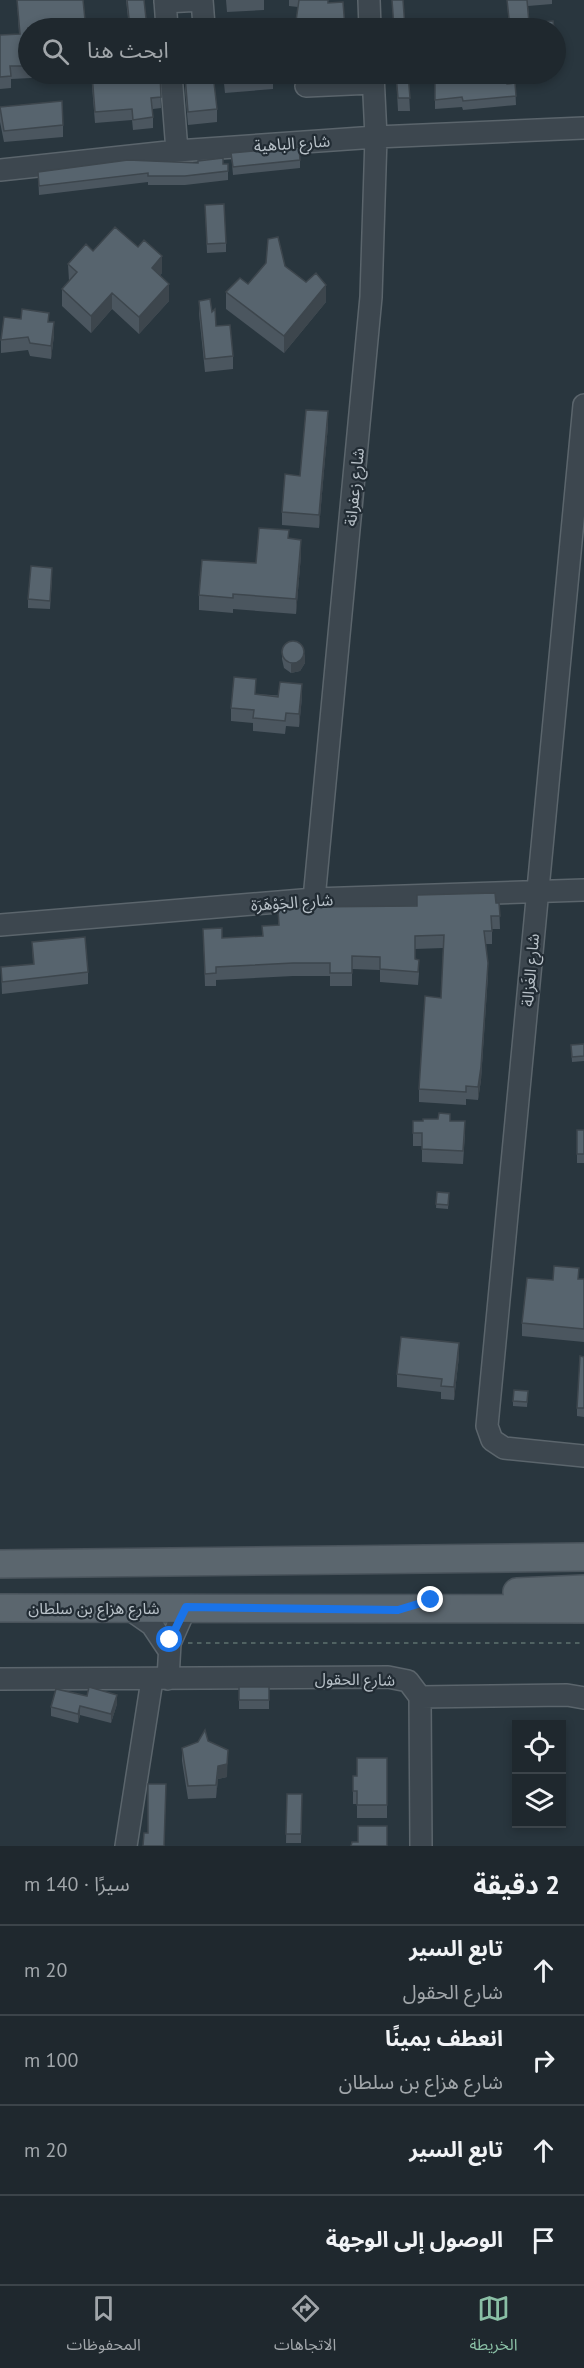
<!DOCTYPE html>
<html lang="ar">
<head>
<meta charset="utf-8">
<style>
	body { margin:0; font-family:"PT Sans","Noto Sans Arabic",sans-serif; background:#2c343a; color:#f1f3f6; direction:rtl }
	.controls { position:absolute; right:18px; bottom:18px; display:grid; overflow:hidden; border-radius:0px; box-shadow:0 3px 9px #0003 }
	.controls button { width:54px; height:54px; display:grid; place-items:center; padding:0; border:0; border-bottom:2px solid #3c444a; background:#1f282e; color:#f1f3f6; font:30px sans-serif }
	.stop { position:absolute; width:18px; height:18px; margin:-14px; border:4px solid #1a73e8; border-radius:50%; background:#fff }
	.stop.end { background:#1a73e8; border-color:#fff; box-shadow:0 2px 6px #0008 }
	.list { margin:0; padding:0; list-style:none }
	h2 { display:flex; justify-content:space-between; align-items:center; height:78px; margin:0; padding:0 24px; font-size:26px }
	h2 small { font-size:20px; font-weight:400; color:#a1a6aa }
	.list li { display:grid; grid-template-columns:39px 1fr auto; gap:18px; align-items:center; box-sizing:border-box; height:90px; padding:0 24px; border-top:2px solid #3c444a }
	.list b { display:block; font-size:22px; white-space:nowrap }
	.list p { margin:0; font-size:20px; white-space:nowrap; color:#a1a6aa }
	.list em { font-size:20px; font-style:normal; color:#a1a6aa }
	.icon { flex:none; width:33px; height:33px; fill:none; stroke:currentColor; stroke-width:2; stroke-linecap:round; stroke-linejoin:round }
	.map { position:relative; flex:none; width:584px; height:1846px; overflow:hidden; direction:ltr }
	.search { position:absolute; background:#1f282e; box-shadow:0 3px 9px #0003; left:18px; right:18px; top:18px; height:66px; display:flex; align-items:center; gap:15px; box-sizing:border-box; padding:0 21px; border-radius:33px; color:#a1a6aa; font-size:22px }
	.sheet { height:438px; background:#1f282e }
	nav { display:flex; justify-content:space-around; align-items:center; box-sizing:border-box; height:84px; border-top:2px solid #3c444a; background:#1f282e; font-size:16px; color:#a1a6aa }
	nav a { display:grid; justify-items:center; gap:3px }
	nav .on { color:#8abfa5 }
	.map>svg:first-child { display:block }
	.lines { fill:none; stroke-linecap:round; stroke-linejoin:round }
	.minor-casing { stroke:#5b656c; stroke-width:24 }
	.major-casing { stroke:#49535b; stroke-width:30 }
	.path { stroke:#506262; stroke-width:2; stroke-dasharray:4.5 4.5; stroke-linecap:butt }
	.minor { stroke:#3d474f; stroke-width:21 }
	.major { stroke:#5b666e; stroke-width:27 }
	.wall { fill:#4b565f }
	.shaded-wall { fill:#3d464d }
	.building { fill:#57646e; stroke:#3d464d; stroke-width:1.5 }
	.route { stroke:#1a73e8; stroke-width:8 }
	.labels { text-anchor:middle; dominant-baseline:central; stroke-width:4.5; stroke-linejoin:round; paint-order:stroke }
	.street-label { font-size:16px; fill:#b9c2c9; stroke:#222c34 }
</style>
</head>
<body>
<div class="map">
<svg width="584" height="1846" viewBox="0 0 584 1846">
	<rect width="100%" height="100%" fill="#29363e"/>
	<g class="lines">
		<!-- minor casing -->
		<g class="minor-casing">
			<path id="minor" d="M165,0L167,28
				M202,0L204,26
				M369,0L370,28
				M165,2L202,0
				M171,74L177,151
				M306,86L373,83
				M0,170L177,151L376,137L584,128
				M584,405L487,1426L492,1440L504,1448L584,1456
				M314,899L371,297L376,137L373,74
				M0,925L314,899L584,890
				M129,1609L152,1625L168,1649
				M0,1679L388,1677L408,1681L420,1697L421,1846
				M168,1679L170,1643L186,1607
				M420,1697L567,1695L584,1698
				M126,1846L152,1680"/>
		</g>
		<!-- major casing -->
		<g class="major-casing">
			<path id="major" d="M0,1564L584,1557
				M517,1592L584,1589
				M0,1608L584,1609"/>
		</g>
		<!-- path -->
		<path class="path" d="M188,1643H584"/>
		<!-- minor -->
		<use href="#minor" class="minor"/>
		<!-- major -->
		<use href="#major" class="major"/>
	</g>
	<!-- wall -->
	<path class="wall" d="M17,0L85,20V28H28V74H80L71,76L11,79V88L0,89V35L19,34Z
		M126,0H144L147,28H129Z
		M226,0H264V10L227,12Z
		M289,0H330L298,7L289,6Z
		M507,0H552V4L528,6L529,23L554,28H509Z
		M555,44L557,58V67H555Z
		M91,74H160L161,108L153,109V128L133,130L132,120L95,123Z
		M223,74H273V89L225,93Z
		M396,74H408L410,111H398Z
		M435,74L507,84L515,83L516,105L463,110L462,107L435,109Z
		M185,76L217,109V122L188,125L185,89Z
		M0,107L63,125V137L4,142L0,122Z
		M231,153L300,160V168L233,175Z
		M223,164L228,171V180L185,185H148V182L39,195L38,172Z
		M205,205L226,243V252L207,253Z
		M68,264L162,273L160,275L169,301L139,334L112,309L91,333L62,306V289L69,281Z
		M285,266L306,282L326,302L284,353L226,309V292L248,284Z
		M199,301L212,312L216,326L233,356V369L205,372L199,314Z
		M49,322L54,335L51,359L30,356L28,350L1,353V340Z
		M328,425L319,528L282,525V512Z
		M289,538L301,555L296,614L233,609V613L199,610V595L256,563Z
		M52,577L50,609L28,608V599Z
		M282,650L305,663L300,671L291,673L284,668L282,659Z
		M256,694L302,697L299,727L286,726L285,734L253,731V723L231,721V708Z
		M499,903L500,929H492V944H486L488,976L481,1080L478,1100L466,1099V1105L419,1102V1089L441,998L443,948L415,949V959L419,973L418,985L380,982V970L352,969V986H330V976H293L216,980V986H205L203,929L222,938L262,936V926L278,925V910Z
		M32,942L88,972V984L2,994L1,967L33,964Z
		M584,1044V1061L572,1062L571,1045Z
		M413,1121H450L465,1134L463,1164L422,1162V1146H413Z
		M577,1130H584V1163H577Z
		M437,1192L449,1193L448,1209L436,1208Z
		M579,1279H584V1342L522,1336V1323L553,1280Z
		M459,1356L454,1400L441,1399V1392L397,1387V1374Z
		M584,1357V1417L577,1416V1408Z
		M528,1391L527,1407L513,1406V1401Z
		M239,1687H269V1709H239Z
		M117,1704L111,1723L80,1715L78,1723L51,1716V1707Z
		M208,1741L227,1777L218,1779L216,1798L188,1799L182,1761V1748Z
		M387,1758V1818H357V1804H353V1789L357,1776Z
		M287,1794H302L301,1843H286Z"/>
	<!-- shaded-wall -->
	<path class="shaded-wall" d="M162,256V273L152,285V268Z
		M169,284V301L139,334V317Z
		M326,285V302L284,353V336Z
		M112,293V309L91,333V316Z
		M54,322V335L51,359V346Z
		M328,411V425L319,528V515Z
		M301,540V555L296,614V599Z
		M305,654V663L300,671L291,673V664Z
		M302,684V697L299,727V714Z
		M488,963L481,1080L478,1100V1087Z
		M459,1343V1356L454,1400V1387Z
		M117,1695V1704L111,1723V1714Z
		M80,1706V1715L78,1723V1714Z
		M228,1750L227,1777L218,1779L216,1798L218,1766Z"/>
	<!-- building -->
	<path class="building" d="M17,0H83L85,20H77L80,28H28V66H10L11,76L0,77V35L20,34Z
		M127,0H144L147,28H130Z
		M299,0H328V3L343,2L345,28H295Z
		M392,0H403L405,28H394Z
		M507,0H527L529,23L553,21L554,28H510Z
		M266,19V28H229L228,21Z
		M473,24L474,28H462V26Z
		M92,74H160L161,97L151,98L153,117L133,120L132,109L95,112Z
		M197,74H213L217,109L188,112L185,76Z
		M224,74H273V76L225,79Z
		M396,74H408L410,98H398Z
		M435,74H506L507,84L515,83L516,96L463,101L462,97L435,100Z
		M62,101L63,125L4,131L0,107Z
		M299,147L300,160L233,167L231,153Z
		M223,158V164H228V171L185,176H148V173L39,186L38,172L128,160L198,163V161Z
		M224,204L226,243L207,244L205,205Z
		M115,227L138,247L144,240L162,256L152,268L169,284L139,317L112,293L91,316L62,289L77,272L68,264L86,244L93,251Z
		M278,237L285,266L306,282L316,273L326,285L284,336L226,292L240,278L248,284L266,263L268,239Z
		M210,299L212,312L215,309L216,326L230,325L233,356L205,359L199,301Z
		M22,309L49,313L48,322H54L51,346L30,343L28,337L1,340L4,317L21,319Z
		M306,410L328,411L319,515L282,512L285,474L300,476Z
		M259,528L289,530L288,538L301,540L296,599L233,594V598L199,595L202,560L256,563Z
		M31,566L52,568L50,601L28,599Z
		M282 652a11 11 0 1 1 22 0a11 11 0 1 1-22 0Z
		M234,677L256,679L255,694L278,697L280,682L302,684L299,714L286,713L285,721L253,718L254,710L231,708Z
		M495,893L496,903H499L500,916H491L492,931H484L488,963L481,1067L478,1087L466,1086V1092L419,1089L425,996L441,998L444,935L415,936V959L419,960L418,972L380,969V957L352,956V973H330V963H293L216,967V973L205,974L203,929L222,928V938L263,936L262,926L279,925L278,910L301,907L417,906V895Z
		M85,937L88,972L2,982L1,967L34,964L32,942Z
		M584,1044V1056L572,1057L571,1045Z
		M439,1113L450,1114V1121H465L463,1151L422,1149V1133H413V1121H423V1119H438Z
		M577,1130H584V1154H577Z
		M437,1192L449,1193L448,1205L436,1204Z
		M554,1266L579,1268L578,1279H584V1329L522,1323L527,1278L553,1280Z
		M401,1337L459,1343L454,1387L441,1386L442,1379L397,1374Z
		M580,1356L584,1357V1408H577Z
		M514,1390L528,1391L527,1402L513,1401Z
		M89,1687L117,1695L111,1714L80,1706L78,1714L51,1707L56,1689L87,1696Z
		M239,1687H269V1700H239Z
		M205,1730L208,1741L228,1750L227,1764L218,1766L216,1785L188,1786L182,1748L198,1742Z
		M357,1758H387V1805H357V1791H353V1776H357Z
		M148,1784H166L164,1846H143L144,1833H148Z
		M287,1794H302L301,1834H286Z
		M358,1826H387V1846H351L352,1842H358Z"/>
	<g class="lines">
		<!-- route -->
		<path class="route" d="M170,1640L186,1607L398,1610L431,1600"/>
	</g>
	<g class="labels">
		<!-- street labels -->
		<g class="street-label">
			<text transform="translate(292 143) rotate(-4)">شارع الباهية</text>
			<text transform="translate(354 487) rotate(-84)">شارع زعفرانة</text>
			<text transform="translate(292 902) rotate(-4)">شارع الجَوْهَرَة</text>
			<text transform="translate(530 970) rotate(-85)">شارع الغَزالة</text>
			<text x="94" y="1608">شارع هزاع بن سلطان</text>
			<text transform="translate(355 1679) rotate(1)">شارع الحقول</text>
		</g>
	</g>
</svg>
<div class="controls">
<button><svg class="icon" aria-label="locate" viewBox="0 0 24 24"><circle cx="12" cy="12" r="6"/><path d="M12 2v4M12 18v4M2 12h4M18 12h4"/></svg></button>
<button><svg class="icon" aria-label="layers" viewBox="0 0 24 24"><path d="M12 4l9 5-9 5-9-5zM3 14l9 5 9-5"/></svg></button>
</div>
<div class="stop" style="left:170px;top:1640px"></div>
<div class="stop end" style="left:431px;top:1600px"></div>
<div class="search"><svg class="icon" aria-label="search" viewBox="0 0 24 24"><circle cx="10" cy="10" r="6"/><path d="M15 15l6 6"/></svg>ابحث هنا</div>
</div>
<section class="sheet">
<h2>2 دقيقة<small>سيرًا · 140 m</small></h2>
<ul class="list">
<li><svg class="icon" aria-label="ahead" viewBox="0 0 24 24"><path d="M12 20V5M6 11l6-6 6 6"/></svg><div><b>تابع السير</b><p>شارع الحقول</p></div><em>20 m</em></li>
<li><svg class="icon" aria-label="right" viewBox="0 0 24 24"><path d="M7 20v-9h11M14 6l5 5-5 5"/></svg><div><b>انعطف يمينًا</b><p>شارع هزاع بن سلطان</p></div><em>100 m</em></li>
<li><svg class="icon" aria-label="ahead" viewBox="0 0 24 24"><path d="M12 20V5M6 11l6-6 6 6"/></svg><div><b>تابع السير</b></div><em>20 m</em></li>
<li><svg class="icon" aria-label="arrive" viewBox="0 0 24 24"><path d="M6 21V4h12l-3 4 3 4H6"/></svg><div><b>الوصول إلى الوجهة</b></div></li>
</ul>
</section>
<nav>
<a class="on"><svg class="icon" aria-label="map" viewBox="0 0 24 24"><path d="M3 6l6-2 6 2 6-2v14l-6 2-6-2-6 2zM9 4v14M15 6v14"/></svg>الخريطة</a>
<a><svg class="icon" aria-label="directions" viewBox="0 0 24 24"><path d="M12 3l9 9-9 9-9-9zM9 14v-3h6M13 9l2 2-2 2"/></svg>الاتجاهات</a>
<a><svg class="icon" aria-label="saved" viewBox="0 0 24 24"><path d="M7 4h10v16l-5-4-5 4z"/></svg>المحفوظات</a>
</nav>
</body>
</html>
